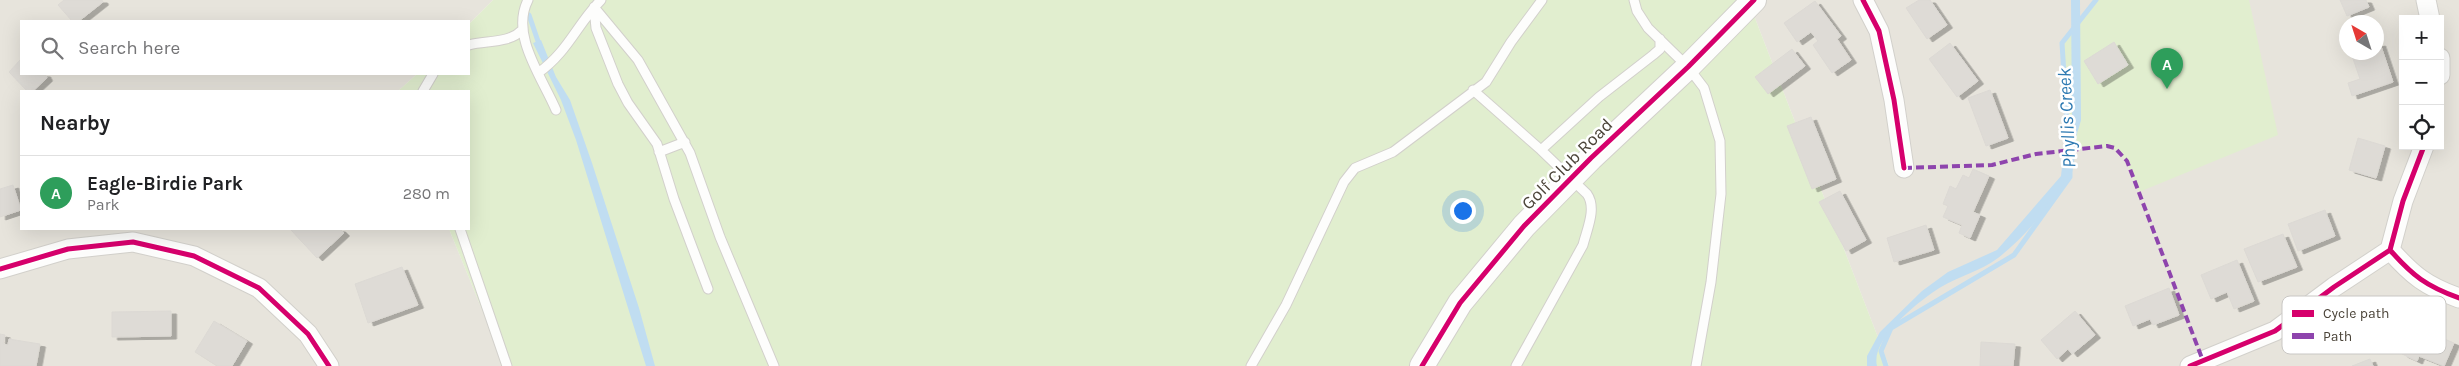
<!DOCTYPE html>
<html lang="en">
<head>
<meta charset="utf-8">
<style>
	body { margin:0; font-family:Karla,sans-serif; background:#f6f6f6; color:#202124 }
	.controls { position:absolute; right:15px; top:15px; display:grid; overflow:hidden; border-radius:0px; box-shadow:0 5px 20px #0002 }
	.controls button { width:45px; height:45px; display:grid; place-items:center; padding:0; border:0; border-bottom:1px solid #e0e0e0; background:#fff; color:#202124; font:25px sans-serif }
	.compass { position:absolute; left:2339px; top:15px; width:45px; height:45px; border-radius:50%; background:#fff; box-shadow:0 5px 20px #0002; rotate:321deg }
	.you { position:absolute; left:1462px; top:210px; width:18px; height:18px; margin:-12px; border:4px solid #fff; border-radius:50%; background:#1a73e8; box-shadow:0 0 0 8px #1a73e833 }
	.badge { display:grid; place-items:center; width:32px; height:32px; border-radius:50%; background:#db2777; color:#fff; font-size:16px; font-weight:700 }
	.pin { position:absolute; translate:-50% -41px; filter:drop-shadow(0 1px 2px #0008) }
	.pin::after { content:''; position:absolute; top:26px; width:18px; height:15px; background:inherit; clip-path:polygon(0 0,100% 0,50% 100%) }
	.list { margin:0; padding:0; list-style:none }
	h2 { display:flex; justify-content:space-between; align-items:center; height:65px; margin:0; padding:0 20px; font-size:21px }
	h2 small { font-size:16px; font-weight:400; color:#757577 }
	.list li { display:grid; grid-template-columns:32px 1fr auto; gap:15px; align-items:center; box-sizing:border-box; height:75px; padding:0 20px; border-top:1px solid #e0e0e0 }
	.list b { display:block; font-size:19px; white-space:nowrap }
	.list p { margin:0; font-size:16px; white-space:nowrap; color:#757577 }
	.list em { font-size:16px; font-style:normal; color:#757577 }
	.icon { flex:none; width:28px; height:28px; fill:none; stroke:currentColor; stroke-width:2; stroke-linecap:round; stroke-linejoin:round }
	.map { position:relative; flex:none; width:2459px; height:366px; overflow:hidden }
	.search { position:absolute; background:#fff; box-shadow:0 5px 20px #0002; left:20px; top:20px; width:450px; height:55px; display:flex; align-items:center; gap:12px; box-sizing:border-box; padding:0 18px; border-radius:0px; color:#757577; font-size:19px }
	.panel { position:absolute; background:#fff; box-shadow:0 5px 20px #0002; left:20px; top:90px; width:450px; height:140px; border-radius:0px }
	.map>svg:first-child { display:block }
	.residential { fill:#e7e4dc; fill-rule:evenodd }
	.green { fill:#e1eecf }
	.water { fill:#c0ddf1 }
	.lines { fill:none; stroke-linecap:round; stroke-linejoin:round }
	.stream { stroke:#c0ddf1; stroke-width:5 }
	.building { fill:#dedbd6; stroke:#dcd9d4; filter:url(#shadow) }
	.service-casing { stroke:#d2d0cb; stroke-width:11 }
	.minor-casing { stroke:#d2d0cb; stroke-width:21 }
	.tertiary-casing { stroke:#d2d0cb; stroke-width:26 }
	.service { stroke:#fdfdfc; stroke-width:9 }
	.minor { stroke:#fdfdfc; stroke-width:19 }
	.tertiary { stroke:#fdfdfc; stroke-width:24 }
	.quiet { stroke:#8e44ad; stroke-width:4; stroke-dasharray:8 4; stroke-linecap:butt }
	.cycleway-casing { stroke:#fff; stroke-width:8 }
	.cycleway { stroke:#d6006c; stroke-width:5 }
	.labels { text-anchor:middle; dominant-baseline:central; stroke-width:5; stroke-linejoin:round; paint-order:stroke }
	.street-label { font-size:18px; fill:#4b4439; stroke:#fff }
	.water-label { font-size:19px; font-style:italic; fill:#2e7ab2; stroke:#fff }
	.key { fill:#fff; stroke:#c9c7c4; stroke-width:1 }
	.key-label { font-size:14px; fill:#4b4439 }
</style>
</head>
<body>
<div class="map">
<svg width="2459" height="366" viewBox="0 0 2459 366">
	<defs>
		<filter id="shadow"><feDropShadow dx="5.5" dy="3" stdDeviation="0" flood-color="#0004"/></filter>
	</defs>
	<rect width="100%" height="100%" fill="#f4f2ee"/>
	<!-- residential -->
	<path class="residential" d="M0,0H493L469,24V21H21V74H417L398,91H21V229H449L505,366H0Z
		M1748,0H2459V366H1889ZM2403,19H2440V146H2403ZM2346,22H2376V52H2346Z"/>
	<!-- green -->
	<path class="green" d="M493,0H1748L1889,366H505L449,229H469V91H398L417,74H469V24Z
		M2096,0H2249L2278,135L2139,192C2120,143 2121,144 2069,150L2062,43Z"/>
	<!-- water -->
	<path class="water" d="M2071,0H2080L2081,120C2080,125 2077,132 2076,138C2074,154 2076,171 2066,185C2047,209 2022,240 1998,258C1981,271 1959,276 1941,287C1920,300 1870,339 1877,366H1867V356L1880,332L1922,291L1948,272L1997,250L2061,176L2065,141L2072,122Z
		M541,40L556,77L570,100L592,163L639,308L655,366H646L576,140L561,100L533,43Z"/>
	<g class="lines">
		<!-- stream -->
		<path class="stream" d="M529,15L540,47
			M2068,139L2062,43L2096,0
			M1886,366L1881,351L1891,328L2014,255L2070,177V170"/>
	</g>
	<!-- building -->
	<path class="building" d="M64,0H102L103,2L79,21H72L58,5Z
		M1919,0H1930L1947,25L1927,39L1906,8Z
		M2340,0H2366L2369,7L2347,16Z
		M1815,1L1841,36L1837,39L1851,60L1832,73L1813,45L1818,41L1811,32L1797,42L1784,23Z
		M2114,42L2128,65L2098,84L2084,61Z
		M1950,43L1978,81L1957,97L1929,59Z
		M2380,43L2393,82L2352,96L2348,83L2360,79L2351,53L2376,52V44Z
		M1792,49L1805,66L1768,94L1755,77Z
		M21,59V74H45L47,78L33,91H27L9,72Z
		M1990,90L2008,138L1986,146L1968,98Z
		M1811,117L1836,179L1812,189L1787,126Z
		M2358,138L2385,146L2376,178L2349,170Z
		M1973,169L1989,176L1973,212L1980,215L1970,238L1959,233L1962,225L1943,217L1948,206L1943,204L1950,186L1956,189L1963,175L1969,178Z
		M13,185L21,210L0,217V189Z
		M1840,191L1866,240L1846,251L1819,202Z
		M2325,210L2335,236L2298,251L2288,224Z
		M1926,225L1934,250L1894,262L1887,238Z
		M290,229H340L344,233L317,258Z
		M2283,234L2297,267L2258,282L2244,249Z
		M2237,260L2254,301L2234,309L2227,292L2211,299L2201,275Z
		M402,267L418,305L368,323L355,284Z
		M2169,288L2179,315L2153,325L2150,319L2133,326L2125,306Z
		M171,311V336L112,337V312Z
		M2075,311L2095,335L2072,354L2068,349L2057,359L2041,340Z
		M214,321L247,341L232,366H217L195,352Z
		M2414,326L2454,343L2444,366L2419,356L2417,361L2402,354Z
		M0,334L5,335L3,344L8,345L9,339L40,344L36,366H0Z
		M1981,342L2015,344L2013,366H1980Z
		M2370,359L2373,366H2352Z"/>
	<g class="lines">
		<!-- service casing -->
		<g class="service-casing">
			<path id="service" d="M528,0C510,35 542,77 556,110
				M1634,0L1637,11L1648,28L1688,67L1704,88L1720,141L1721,194L1711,282L1696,366
				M594,7L638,60L690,153L720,237L774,366
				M594,7L596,28L618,84L628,103L657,144L674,199L708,289
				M469,45C485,40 509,44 522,30
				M538,73C568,52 577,24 601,0
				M1473,90L1541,150L1587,194C1597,208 1587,229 1583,245L1516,366
				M423,91L433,74
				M1541,150L1599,97L1653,55L1660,49V39
				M659,152L685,142
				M460,229L507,366
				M1251,366L1286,305L1344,182L1355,168L1393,152L1486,82L1511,42L1542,0"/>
		</g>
		<!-- minor casing -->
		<g class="minor-casing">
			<path id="minor" d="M1863,0L1879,31L1894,100L1904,168
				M2426,0L2430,19
				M2440,58V75
				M2424,146L2403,201L2390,250C2413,276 2426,286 2459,298
				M0,269L68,249L133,242L194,256L259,288L308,334L329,366
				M2190,366L2275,331L2334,287L2390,250"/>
		</g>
		<!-- tertiary casing -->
		<g class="tertiary-casing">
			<path id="tertiary" d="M1422,366L1460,303L1524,226L1591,158L1688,67L1754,0"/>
		</g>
		<!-- service -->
		<use href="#service" class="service"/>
		<!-- minor -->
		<use href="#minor" class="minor"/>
		<!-- tertiary -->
		<use href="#tertiary" class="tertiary"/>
		<!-- quiet -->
		<path class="quiet" d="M1904,168L1992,165L2036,154L2107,146L2115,148L2127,161L2203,361"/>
		<!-- cycleway casing -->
		<g class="cycleway-casing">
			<path id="cycleway" d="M1863,0L1879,31L1894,100L1904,168
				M2424,146L2403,201L2390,250C2413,276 2426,286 2459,298
				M0,269L68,249L133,242L194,256L259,288L308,334L329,366
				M1422,366L1460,303L1524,226L1591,158L1688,67L1754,0
				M2190,366L2275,331L2334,287L2390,250"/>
		</g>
		<!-- cycleway -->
		<use href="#cycleway" class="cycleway"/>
	</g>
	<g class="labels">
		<!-- street labels -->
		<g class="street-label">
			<text transform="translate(1567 164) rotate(-45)">Golf Club Road</text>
		</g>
		<!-- water labels -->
		<g class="water-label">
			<text transform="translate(2067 118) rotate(-93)">Phyllis Creek</text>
		</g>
	</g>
	<!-- legend -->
	<rect x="2282" y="296" width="164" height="58" rx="8" class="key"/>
	<rect x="2292" y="310" width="22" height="7" fill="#d6006c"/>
	<rect x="2292" y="333" width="22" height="6" fill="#8e44ad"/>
	<g class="key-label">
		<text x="2323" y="318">Cycle path</text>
		<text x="2323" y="341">Path</text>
	</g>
</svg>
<div class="controls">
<button>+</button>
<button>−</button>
<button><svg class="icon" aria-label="locate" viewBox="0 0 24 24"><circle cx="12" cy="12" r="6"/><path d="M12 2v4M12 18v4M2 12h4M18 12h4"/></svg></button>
</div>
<svg class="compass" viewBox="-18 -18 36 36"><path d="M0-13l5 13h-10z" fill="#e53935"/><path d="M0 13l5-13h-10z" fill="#757577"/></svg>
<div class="you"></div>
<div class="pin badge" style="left:2167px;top:89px;background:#2e9e5b">A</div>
<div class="search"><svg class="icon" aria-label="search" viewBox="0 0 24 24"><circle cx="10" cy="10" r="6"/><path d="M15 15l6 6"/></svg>Search here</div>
<section class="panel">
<h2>Nearby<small></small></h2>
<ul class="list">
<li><span class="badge" style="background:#2e9e5b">A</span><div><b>Eagle-Birdie Park</b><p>Park</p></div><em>280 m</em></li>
</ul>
</section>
</div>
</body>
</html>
